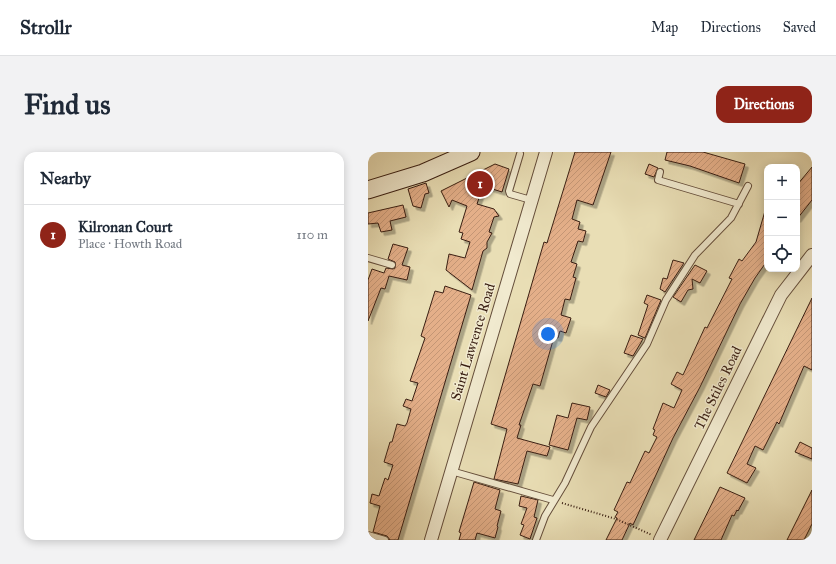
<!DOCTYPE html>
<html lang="en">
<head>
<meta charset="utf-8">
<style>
	body { margin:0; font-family:"IM FELL Great Primer",serif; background:#f2f2f3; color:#1f2937 }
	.controls { position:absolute; right:12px; top:12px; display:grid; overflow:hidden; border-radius:8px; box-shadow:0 2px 10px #0003 }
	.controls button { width:36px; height:36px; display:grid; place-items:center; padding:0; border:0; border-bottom:1px solid #e0e1e3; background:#fff; color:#1f2937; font:20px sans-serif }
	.you { position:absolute; left:180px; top:182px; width:14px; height:14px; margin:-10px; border:3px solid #fff; border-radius:50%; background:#1a73e8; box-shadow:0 0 0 6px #1a73e833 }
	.badge { display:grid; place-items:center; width:26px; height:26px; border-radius:50%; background:#8f2418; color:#fff; font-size:13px; font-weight:700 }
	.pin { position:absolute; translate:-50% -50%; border:2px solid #fff; box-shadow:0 1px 4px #0006 }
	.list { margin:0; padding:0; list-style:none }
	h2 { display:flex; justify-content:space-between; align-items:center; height:52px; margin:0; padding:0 16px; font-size:17px }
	h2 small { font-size:13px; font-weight:400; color:#747a83 }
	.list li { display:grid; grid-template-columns:26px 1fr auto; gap:12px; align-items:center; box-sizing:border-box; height:60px; padding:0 16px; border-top:1px solid #e0e1e3 }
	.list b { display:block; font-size:15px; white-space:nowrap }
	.list p { margin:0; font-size:13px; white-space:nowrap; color:#747a83 }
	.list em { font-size:13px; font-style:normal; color:#747a83 }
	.icon { flex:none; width:22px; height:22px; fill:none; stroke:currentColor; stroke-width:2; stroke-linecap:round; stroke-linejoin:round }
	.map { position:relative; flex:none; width:444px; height:388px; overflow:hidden; border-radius:12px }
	header { display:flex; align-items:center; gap:24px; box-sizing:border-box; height:56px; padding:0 20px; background:#fff; border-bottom:1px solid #e0e1e3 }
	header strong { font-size:19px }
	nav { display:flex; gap:22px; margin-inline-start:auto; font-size:14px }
	.intro { display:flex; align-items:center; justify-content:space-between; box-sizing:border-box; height:96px; padding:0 24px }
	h1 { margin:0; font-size:28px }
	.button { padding:10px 18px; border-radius:12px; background:#8f2418; color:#fff; font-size:14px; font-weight:700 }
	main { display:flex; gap:24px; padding:0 24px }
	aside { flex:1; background:#fff; border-radius:12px; box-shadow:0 2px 10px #0003 }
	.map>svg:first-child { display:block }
	.building { fill:url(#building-hatch); stroke:#391e12; filter:url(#shadow) }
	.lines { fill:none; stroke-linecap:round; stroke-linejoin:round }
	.service-casing { stroke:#654e3b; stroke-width:8 }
	.minor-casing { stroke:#654e3b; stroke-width:14 }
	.secondary-casing { stroke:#391e12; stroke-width:19 }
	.path { stroke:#391e12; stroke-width:2; stroke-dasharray:1 2; stroke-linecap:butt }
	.service { stroke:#f1eacf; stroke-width:6 }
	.minor { stroke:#f1eacf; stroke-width:12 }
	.secondary { stroke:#f1eacf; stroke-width:17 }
	.labels { text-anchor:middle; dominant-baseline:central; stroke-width:3; stroke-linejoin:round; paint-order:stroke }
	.street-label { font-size:14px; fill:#391e12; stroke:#f1eacf }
</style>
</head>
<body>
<header>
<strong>Strollr</strong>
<nav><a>Map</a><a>Directions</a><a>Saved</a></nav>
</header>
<div class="intro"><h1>Find us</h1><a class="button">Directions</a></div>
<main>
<aside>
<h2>Nearby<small></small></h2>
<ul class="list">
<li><span class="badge">1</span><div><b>Kilronan Court</b><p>Place · Howth Road</p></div><em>110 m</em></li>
</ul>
</aside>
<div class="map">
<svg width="444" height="388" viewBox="0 0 444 388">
	<defs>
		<pattern id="building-hatch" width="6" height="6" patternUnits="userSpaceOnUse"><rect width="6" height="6" fill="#e4af89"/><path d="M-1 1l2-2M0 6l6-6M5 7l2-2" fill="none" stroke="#c49675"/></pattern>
		<filter id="shadow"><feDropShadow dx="3.5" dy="3.5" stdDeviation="0" flood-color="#0004"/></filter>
	</defs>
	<rect width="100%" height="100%" fill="#e9deb5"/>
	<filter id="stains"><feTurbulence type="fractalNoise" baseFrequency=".005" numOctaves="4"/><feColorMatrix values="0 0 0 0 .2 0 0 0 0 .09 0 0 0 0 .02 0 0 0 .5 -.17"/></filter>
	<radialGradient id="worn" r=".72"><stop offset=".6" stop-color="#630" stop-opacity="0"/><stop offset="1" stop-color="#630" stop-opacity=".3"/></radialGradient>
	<!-- building -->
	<path class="building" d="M207,0H243L225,53L209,48L204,67L212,70L210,77L218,79L215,90L210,89L203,110L209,112L205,125L208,126L202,148L197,147L193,163L203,166L198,181L192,179L190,186L186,185L172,234L165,232L151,273H153L149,286L182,295L179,304L159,299L150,332L126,327L139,277L123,272L176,90L179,91Z
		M299,0H335L377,12L371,31L322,14L297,8Z
		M127,12L141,17L134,40L115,34L109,52L126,57L131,64L126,65L121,80L124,81L119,90V96L115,99L104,138L78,118L81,102L97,106L102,90L93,87L95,81L91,80L99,54L84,48L81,55L73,39Z
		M281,12L290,16L286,25L277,22Z
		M444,15V48L429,67V33Z
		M58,31L61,41L57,42L53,56L45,54L40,37Z
		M35,53L38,65L22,69L24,78L13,80L10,71L0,72V61Z
		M397,59H399V109L387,126L372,152L332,235L305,286L265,373L262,371L254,388H238L249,366L247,365L250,360L246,358L259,330L262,331L277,299L281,301L289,285L285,283L287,278L285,277L295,251L306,256L314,238L303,232L309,220L315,223L337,175L339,176L364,127L361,126L371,107L374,109L388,90Z
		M25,92L40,96L34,113L42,115L39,128L21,124L17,137L13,136L0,169V128L4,117L16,121L18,116L25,117L27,116V110L20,107Z
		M305,108L316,111L297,140L292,137L295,126L299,127Z
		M327,113L339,119L332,131L324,127L325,137L320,138L313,150L305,145Z
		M77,134L103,143L30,388H22L19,384L5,380L12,354L2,351L4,342L11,344L17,326L20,328L25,313L16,310L22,290H24L29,272L37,274L39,271L43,257L35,254L38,247L44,249L50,231L42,229L57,186L53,184L67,139L75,141Z
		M279,143L293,148L277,186L270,183L280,153L276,151Z
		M444,146V218L436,214L411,272L409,270L395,298L387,294L379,312L388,316L379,331L359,321Z
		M263,183L275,187L265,204L256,201Z
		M230,233L242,238L238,245L227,241Z
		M204,251L222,255L219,268L209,266L200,298L181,293L189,263L200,266Z
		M432,290L444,296V307L427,300Z
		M106,330L132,338L127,357L133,359L129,374L130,375L127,386L109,381L107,388H91L93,381L91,380Z
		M352,335L377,346L370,359L369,358L366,364L364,363L353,388H326Z
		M444,338V372L436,388H419Z
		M153,344L170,348L166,365L169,366L162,387L152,383L156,373L153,372L159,356L151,354Z"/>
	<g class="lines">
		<!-- service casing -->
		<g class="service-casing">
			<path id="service" d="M152,2L141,39L142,42L163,48
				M292,20L290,28L371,52
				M0,106L24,113
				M83,319L185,348
				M0,383L17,388
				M168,388L177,364L197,331L223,275L279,192L298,148L327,103L363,66L380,34"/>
		</g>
		<!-- minor casing -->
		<g class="minor-casing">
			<path id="minor" d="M63,388L178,0
				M292,388L413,143L444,103"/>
		</g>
		<!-- secondary casing -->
		<g class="secondary-casing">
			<path id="secondary" d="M0,38L55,21L103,0"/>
		</g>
		<!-- path -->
		<path class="path" d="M194,351L248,367L284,383"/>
		<!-- service -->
		<use href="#service" class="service"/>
		<!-- minor -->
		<use href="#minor" class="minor"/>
		<!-- secondary -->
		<use href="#secondary" class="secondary"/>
	</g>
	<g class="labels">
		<!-- street labels -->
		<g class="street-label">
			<text transform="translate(105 190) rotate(-73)">Saint Lawrence Road</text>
			<text transform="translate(350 236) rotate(-64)">The Stiles Road</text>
		</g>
	</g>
	<rect width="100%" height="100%" filter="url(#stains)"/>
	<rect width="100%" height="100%" fill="url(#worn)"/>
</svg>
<div class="controls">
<button>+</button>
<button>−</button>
<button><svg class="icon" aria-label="locate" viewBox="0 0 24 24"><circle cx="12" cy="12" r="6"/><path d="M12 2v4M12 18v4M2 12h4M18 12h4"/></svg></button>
</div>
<div class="you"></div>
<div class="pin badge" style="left:112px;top:32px">1</div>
</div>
</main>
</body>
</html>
